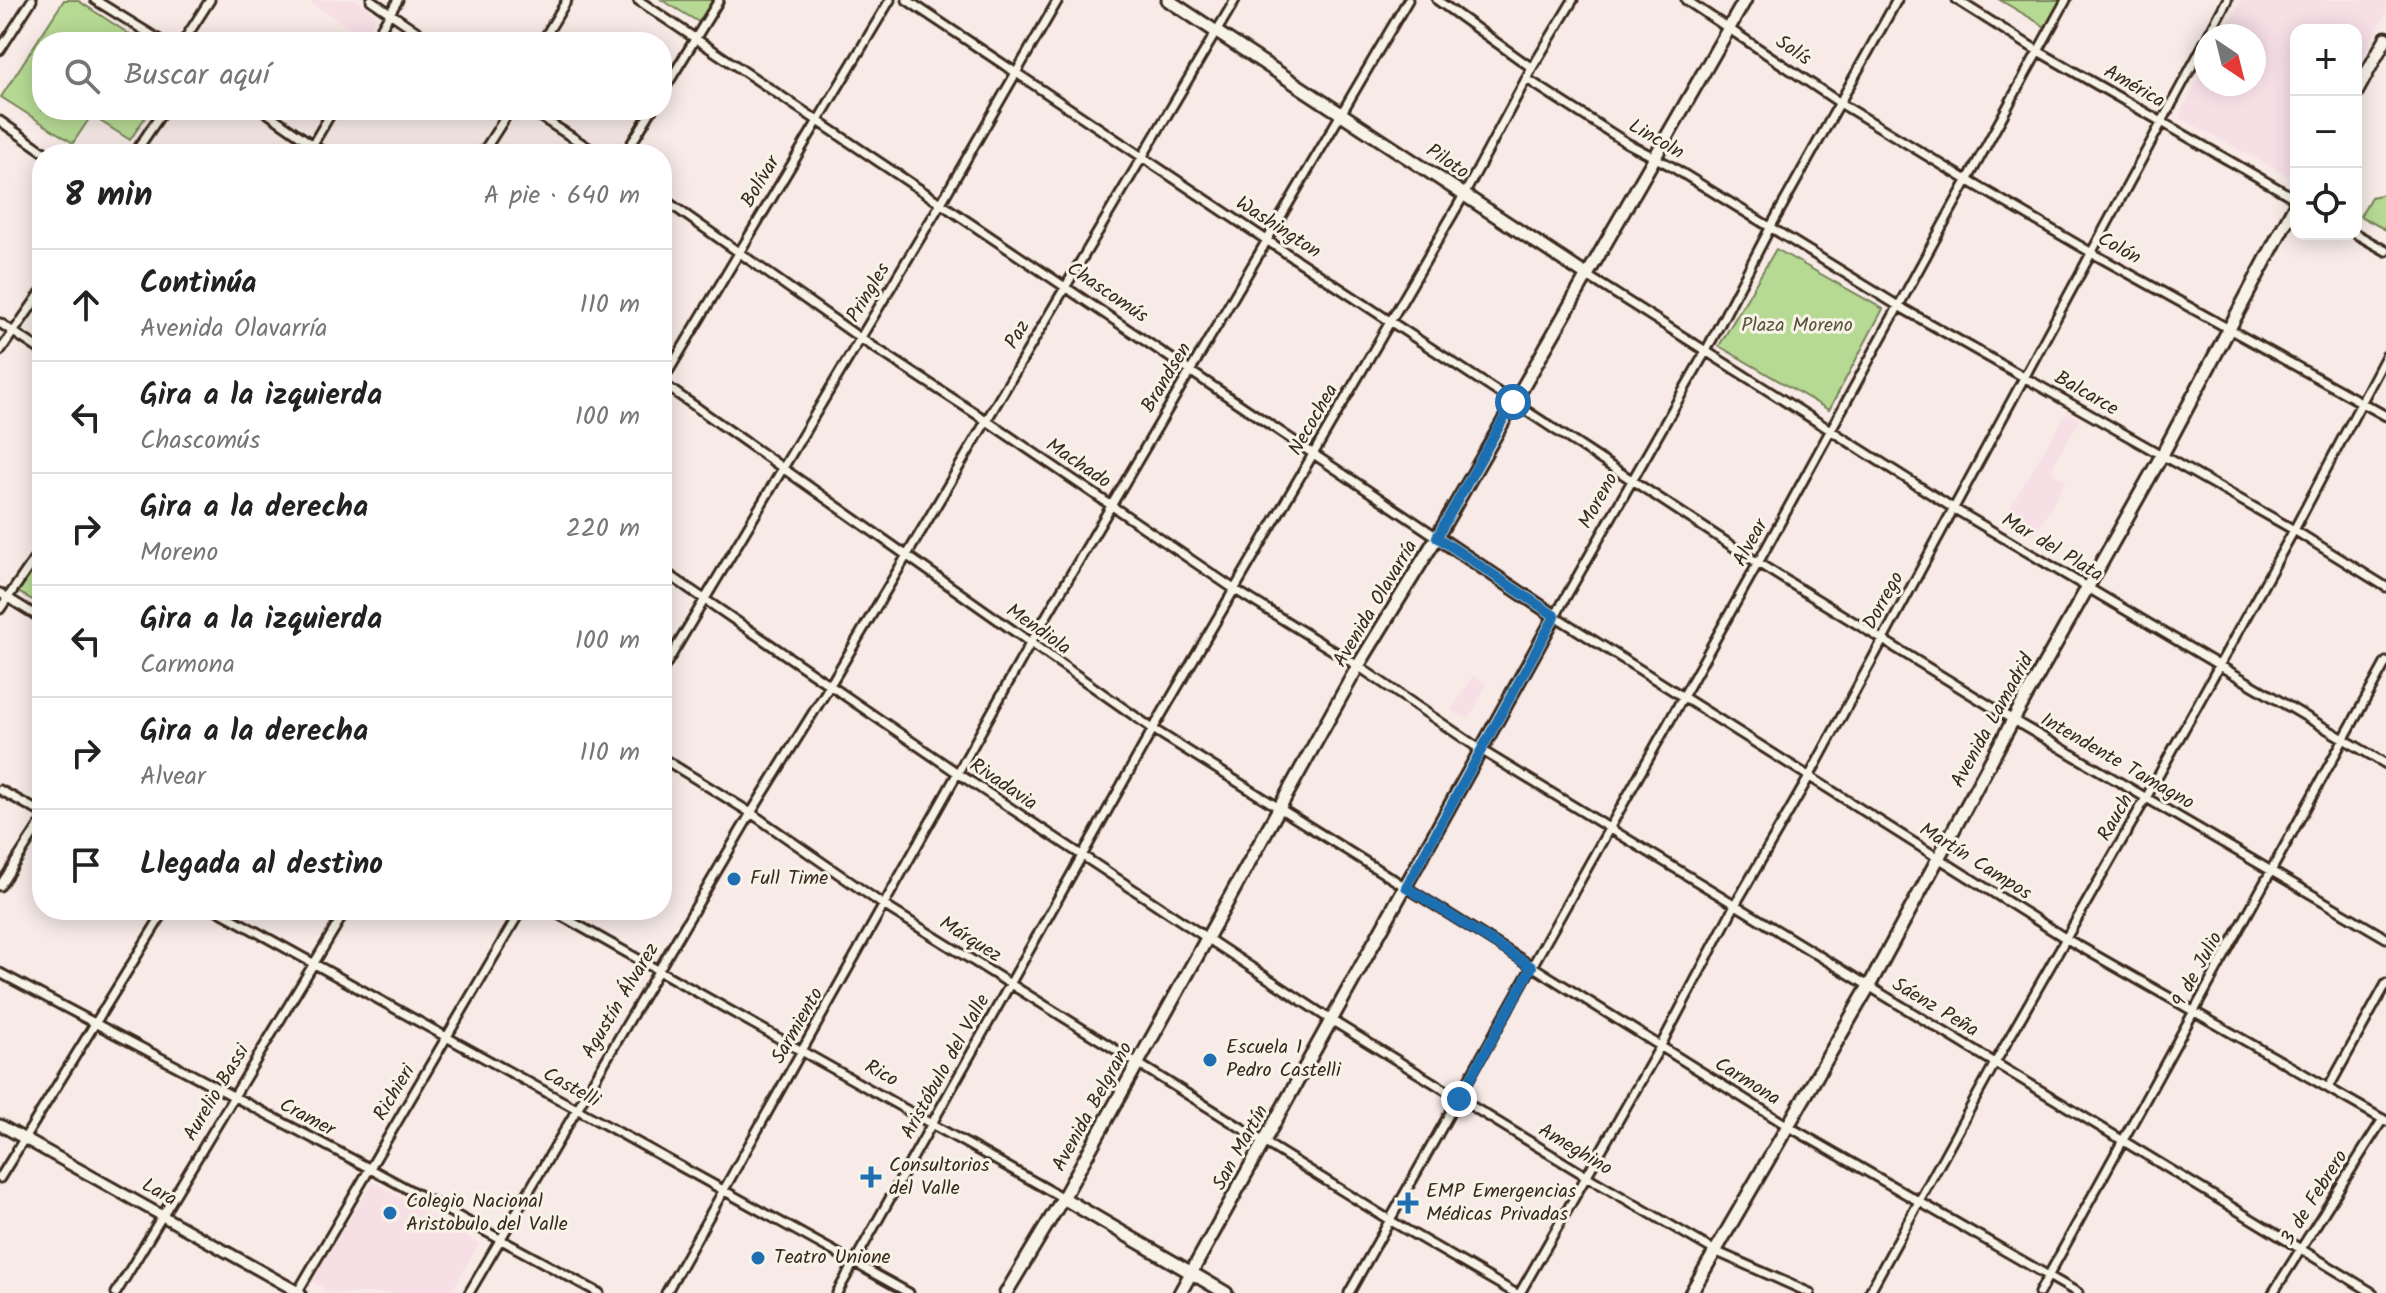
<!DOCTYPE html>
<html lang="es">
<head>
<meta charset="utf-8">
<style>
	body { margin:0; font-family:Kalam,sans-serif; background:#f2f2f2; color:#222 }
	.controls { position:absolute; right:24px; top:24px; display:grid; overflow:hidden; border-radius:16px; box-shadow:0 4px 20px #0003 }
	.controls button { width:72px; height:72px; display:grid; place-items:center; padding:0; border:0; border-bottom:2px solid #e0e0e0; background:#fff; color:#222; font:40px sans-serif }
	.compass { position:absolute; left:2194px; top:24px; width:72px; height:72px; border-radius:50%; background:#fff; box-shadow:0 4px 20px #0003; rotate:145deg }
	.stop { position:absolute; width:24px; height:24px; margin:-18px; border:6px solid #1f6fb2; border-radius:50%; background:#fff }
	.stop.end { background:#1f6fb2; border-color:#fff; box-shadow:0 2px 8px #0008 }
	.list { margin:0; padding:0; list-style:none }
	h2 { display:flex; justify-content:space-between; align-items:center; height:104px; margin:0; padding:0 32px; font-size:34px }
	h2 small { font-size:26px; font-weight:400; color:#767676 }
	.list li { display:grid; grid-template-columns:52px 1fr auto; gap:24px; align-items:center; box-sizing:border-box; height:112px; padding:0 32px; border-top:2px solid #e0e0e0 }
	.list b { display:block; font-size:30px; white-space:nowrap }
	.list p { margin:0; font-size:26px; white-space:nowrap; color:#767676 }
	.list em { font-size:26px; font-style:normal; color:#767676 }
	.icon { flex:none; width:44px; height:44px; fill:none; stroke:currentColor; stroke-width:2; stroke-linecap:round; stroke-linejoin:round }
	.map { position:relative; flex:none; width:2386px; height:1293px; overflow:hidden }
	.search { position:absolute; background:#fff; box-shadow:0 4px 20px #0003; left:32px; top:32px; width:640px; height:88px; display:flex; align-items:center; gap:20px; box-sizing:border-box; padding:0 28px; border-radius:32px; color:#767676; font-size:30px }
	.panel { position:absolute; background:#fff; box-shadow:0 4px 20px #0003; left:32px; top:144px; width:640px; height:776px; border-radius:32px }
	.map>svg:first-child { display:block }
	.built { fill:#f7dfe6 }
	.green { fill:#b6da94; stroke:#788259; stroke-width:2 }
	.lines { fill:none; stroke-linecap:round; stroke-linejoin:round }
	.minor-casing { stroke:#3b2a1e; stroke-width:13 }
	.tertiary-casing { stroke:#3b2a1e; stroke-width:15 }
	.secondary-casing { stroke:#3b2a1e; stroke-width:17 }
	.minor { stroke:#f7f3e8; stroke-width:7 }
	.tertiary { stroke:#f7f3e8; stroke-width:9 }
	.secondary { stroke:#f7f3e8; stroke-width:11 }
	.route { stroke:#1f6fb2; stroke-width:10 }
	.poi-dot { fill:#1f6fb2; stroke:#f7f3e8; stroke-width:3 }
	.labels { text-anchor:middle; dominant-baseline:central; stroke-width:6; stroke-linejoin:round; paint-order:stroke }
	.street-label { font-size:20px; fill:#3b2a1e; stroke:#f7f3e8 }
	.park-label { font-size:20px; fill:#5a563c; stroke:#f7f3e8 }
	.poi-label { font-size:20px; fill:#3b2a1e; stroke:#f7f3e8; text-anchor:start }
</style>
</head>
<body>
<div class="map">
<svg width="2386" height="1293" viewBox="0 0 2386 1293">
	<rect width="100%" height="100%" fill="#f7eae7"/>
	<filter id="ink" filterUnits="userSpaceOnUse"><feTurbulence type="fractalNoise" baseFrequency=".0125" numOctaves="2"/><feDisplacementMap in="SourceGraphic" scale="16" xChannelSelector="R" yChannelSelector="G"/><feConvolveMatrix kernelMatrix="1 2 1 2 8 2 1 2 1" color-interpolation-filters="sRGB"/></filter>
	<g filter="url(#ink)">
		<!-- built -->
		<path class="built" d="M307,0H356L377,15L364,37Z
			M2241,0H2386V13L2356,70V30H2296V177L2293,178L2182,119L2180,113L2206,65V84H2254V36H2221Z
			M2067,412L2080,420L2050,471L2066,480L2035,535L2004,517Z
			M1473,676L1487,684L1469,719L1451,710Z
			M373,1182L479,1244L451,1293H332L311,1281Z"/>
		<!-- green -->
		<path class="green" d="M64,0H77L140,41L42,42V110H95L73,143L1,97Z
			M662,0H717L702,24Z
			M2000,0H2064L2049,29Z
			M107,110H150L130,140L100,121Z
			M2386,194V230L2360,216L2371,197Z
			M1776,249L1883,309L1829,410L1719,346Z
			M42,551V605L14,590Z"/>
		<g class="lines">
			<!-- minor casing -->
			<g class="minor-casing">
				<path id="minor" d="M95,0L163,42
					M371,0L432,42
					M638,0L1437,537
					M907,0L1268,241L1758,563L2013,720L2386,938
					M1437,0L1532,68
					M1686,0L1840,103L1967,180L2092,253L2386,416
					M1897,0L1770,228L1706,351L1555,616L2065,938L2386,1121
					M1957,0L2038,51L2296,199
					M2208,36L2227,0
					M183,42L210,0
					M373,42L398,0
					M542,42L567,0
					M0,50L32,0
					M1527,79L1627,143L1669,165L1900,307L2294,530L2386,587
					M662,93L719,0
					M263,110L326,154
					M530,110L598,154
					M0,121L47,154
					M134,154L164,110
					M307,154L333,110
					M482,154L510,110
					M625,154L652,110
					M662,198L860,338L987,421L1234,589L1358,666L1481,750L2373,1293
					M2356,234L2386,251
					M1586,275L1953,508L2386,764
					M0,323L42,351
					M0,351L42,291
					M662,382L890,0
					M662,383L1153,729L1788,1126L2078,1293
					M662,570L959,774L1331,1020L1586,1176L1715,1251L1810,1293
					M0,593L42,619
					M0,609L42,548
					M662,671L941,203L1058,0
					M662,758L751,813L885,906L1391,1221L1515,1293
					M0,790L42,813
					M0,886L42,821
					M217,910L909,1293
					M551,910L1063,1198
					M0,973L369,1168L599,1293
					M2329,1087L2386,984
					M0,1178L165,910
					M116,1293L346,910
					M297,1293L521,910
					M469,1293L751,813L829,687L1235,0
					M666,1293L1030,644L1408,0
					M837,1293L1153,729L1464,195L1532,68L1573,0
					M1349,1293L1758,563L2066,0
					M1520,1293L1660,1047L1735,905L1809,777L2206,40
					M1869,1293L1995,1063L2146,798L2294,530L2386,356
					M2039,1293L2386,662
					M2273,1293L2383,1119"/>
			</g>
			<!-- tertiary casing -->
			<g class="tertiary-casing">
				<path id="tertiary" d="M0,1125L300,1293"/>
			</g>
			<!-- secondary casing -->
			<g class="secondary-casing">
				<path id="secondary" d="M1168,0L1586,275
					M2356,93L2386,38
					M1063,1198L1226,1293
					M1006,1293L1063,1198L1358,666L1437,537L1745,0
					M1180,1293L1555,616L1437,537
					M1691,1293L1869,986L2013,720L2162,455L2296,203"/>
			</g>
			<!-- minor -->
			<use href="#minor" class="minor"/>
			<!-- tertiary -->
			<use href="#tertiary" class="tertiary"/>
			<!-- secondary -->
			<use href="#secondary" class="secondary"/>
		</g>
	</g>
	<g class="lines" filter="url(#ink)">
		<!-- route -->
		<path class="route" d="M1459,1099L1532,967L1406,887L1555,616L1437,537L1513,402"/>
	</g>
	<!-- markers -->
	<g class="poi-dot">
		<circle cx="734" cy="879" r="8"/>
		<circle cx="1210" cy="1060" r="8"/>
		<path d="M867 1165h8v8h8v8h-8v8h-8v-8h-8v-8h8z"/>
		<path d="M1404 1191h8v8h8v8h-8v8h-8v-8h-8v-8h8z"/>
		<circle cx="390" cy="1213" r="8"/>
		<circle cx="758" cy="1258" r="8"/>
	</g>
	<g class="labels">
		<!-- street labels -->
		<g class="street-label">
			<text transform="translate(1793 51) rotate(34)">Solís</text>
			<text transform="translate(2134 87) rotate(30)">América</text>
			<text transform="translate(1656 140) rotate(30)">Lincoln</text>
			<text transform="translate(1447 162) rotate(34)">Piloto</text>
			<text transform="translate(761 182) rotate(-59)">Bolívar</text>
			<text transform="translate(1278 228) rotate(33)">Washington</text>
			<text transform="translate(2119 249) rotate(29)">Colón</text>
			<text transform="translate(869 293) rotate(-59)">Pringles</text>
			<text transform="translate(1107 293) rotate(34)">Chascomús</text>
			<text transform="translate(1018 335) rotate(-60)">Paz</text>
			<text transform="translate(1167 378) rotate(-59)">Brandsen</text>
			<text transform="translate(2086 394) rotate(30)">Balcarce</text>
			<text transform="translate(1314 420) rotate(-60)">Necochea</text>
			<text transform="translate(1078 464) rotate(34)">Machado</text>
			<text transform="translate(1599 501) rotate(-61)">Moreno</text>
			<text transform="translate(1751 543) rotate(-61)">Alvear</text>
			<text transform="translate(2052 548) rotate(31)">Mar del Plata</text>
			<text transform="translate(1884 601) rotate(-61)">Dorrego</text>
			<text transform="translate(1376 604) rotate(-59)">Avenida Olavarría</text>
			<text transform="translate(1038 630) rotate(35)">Mendiola</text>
			<text transform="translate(1993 721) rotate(-61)">Avenida Lamadrid</text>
			<text transform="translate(2117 762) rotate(30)">Intendente Tamagno</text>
			<text transform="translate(1003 785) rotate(34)">Rivadavia</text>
			<text transform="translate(2116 818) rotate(-60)">Rauch</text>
			<text transform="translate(1975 862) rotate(32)">Martín Campos</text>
			<text transform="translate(970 940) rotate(32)">Márquez</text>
			<text transform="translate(2198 970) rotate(-61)">9 de Julio</text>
			<text transform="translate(621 1001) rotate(-59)">Agustín Álvarez</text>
			<text transform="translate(1935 1008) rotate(31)">Sáenz Peña</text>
			<text transform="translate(798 1026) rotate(-60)">Sarmiento</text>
			<text transform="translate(946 1067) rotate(-61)">Aristóbulo del Valle</text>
			<text transform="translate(881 1074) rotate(29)">Rico</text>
			<text transform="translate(1747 1082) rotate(32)">Carmona</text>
			<text transform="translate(571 1088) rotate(29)">Castelli</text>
			<text transform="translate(217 1093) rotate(-59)">Aurelio Bassi</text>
			<text transform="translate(395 1093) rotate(-59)">Richieri</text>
			<text transform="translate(1093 1107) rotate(-61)">Avenida Belgrano</text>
			<text transform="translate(307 1118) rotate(28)">Cramer</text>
			<text transform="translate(1241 1148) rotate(-61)">San Martín</text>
			<text transform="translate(1575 1150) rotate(31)">Ameghino</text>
			<text transform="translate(159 1193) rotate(29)">Lara</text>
			<text transform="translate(2315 1198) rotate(-58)">3 de Febrero</text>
		</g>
		<!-- park labels -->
		<g class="park-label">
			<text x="1797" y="326">Plaza Moreno</text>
		</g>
		<!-- poi labels -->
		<g class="poi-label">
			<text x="750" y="879">Full Time</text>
			<text x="1226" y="1048">Escuela 1<tspan x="1226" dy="23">Pedro Castelli</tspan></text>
			<text x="889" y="1166">Consultorios<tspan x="889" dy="23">del Valle</tspan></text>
			<text x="1426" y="1192">EMP Emergencias<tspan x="1426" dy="23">Médicas Privadas</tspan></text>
			<text x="406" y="1202">Colegio Nacional<tspan x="406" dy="23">Aristobulo del Valle</tspan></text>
			<text x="774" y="1258">Teatro Unione</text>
		</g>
	</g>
</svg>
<div class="controls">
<button>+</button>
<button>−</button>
<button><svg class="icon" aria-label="locate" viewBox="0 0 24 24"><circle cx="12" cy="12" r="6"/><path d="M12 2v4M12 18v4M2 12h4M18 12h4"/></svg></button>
</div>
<svg class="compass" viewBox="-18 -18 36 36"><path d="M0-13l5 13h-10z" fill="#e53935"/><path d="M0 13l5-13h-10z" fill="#767676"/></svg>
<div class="stop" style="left:1513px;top:402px"></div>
<div class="stop end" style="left:1459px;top:1099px"></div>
<div class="search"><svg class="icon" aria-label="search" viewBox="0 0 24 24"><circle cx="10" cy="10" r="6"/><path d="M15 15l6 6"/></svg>Buscar aquí</div>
<section class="panel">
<h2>8 min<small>A pie · 640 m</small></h2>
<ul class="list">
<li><svg class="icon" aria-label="ahead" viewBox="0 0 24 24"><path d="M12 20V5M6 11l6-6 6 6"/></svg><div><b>Continúa</b><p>Avenida Olavarría</p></div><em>110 m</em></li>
<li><svg class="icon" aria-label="left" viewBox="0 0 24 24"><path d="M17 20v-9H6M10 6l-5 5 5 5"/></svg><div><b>Gira a la izquierda</b><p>Chascomús</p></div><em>100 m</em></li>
<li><svg class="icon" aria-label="right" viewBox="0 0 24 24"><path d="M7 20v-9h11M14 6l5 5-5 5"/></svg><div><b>Gira a la derecha</b><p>Moreno</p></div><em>220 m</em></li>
<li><svg class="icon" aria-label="left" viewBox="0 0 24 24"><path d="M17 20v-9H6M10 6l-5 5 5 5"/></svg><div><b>Gira a la izquierda</b><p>Carmona</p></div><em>100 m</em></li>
<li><svg class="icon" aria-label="right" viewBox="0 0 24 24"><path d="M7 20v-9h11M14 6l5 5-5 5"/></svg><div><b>Gira a la derecha</b><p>Alvear</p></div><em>110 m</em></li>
<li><svg class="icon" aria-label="arrive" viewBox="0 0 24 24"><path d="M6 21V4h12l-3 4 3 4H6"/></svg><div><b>Llegada al destino</b></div></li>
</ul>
</section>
</div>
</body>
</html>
